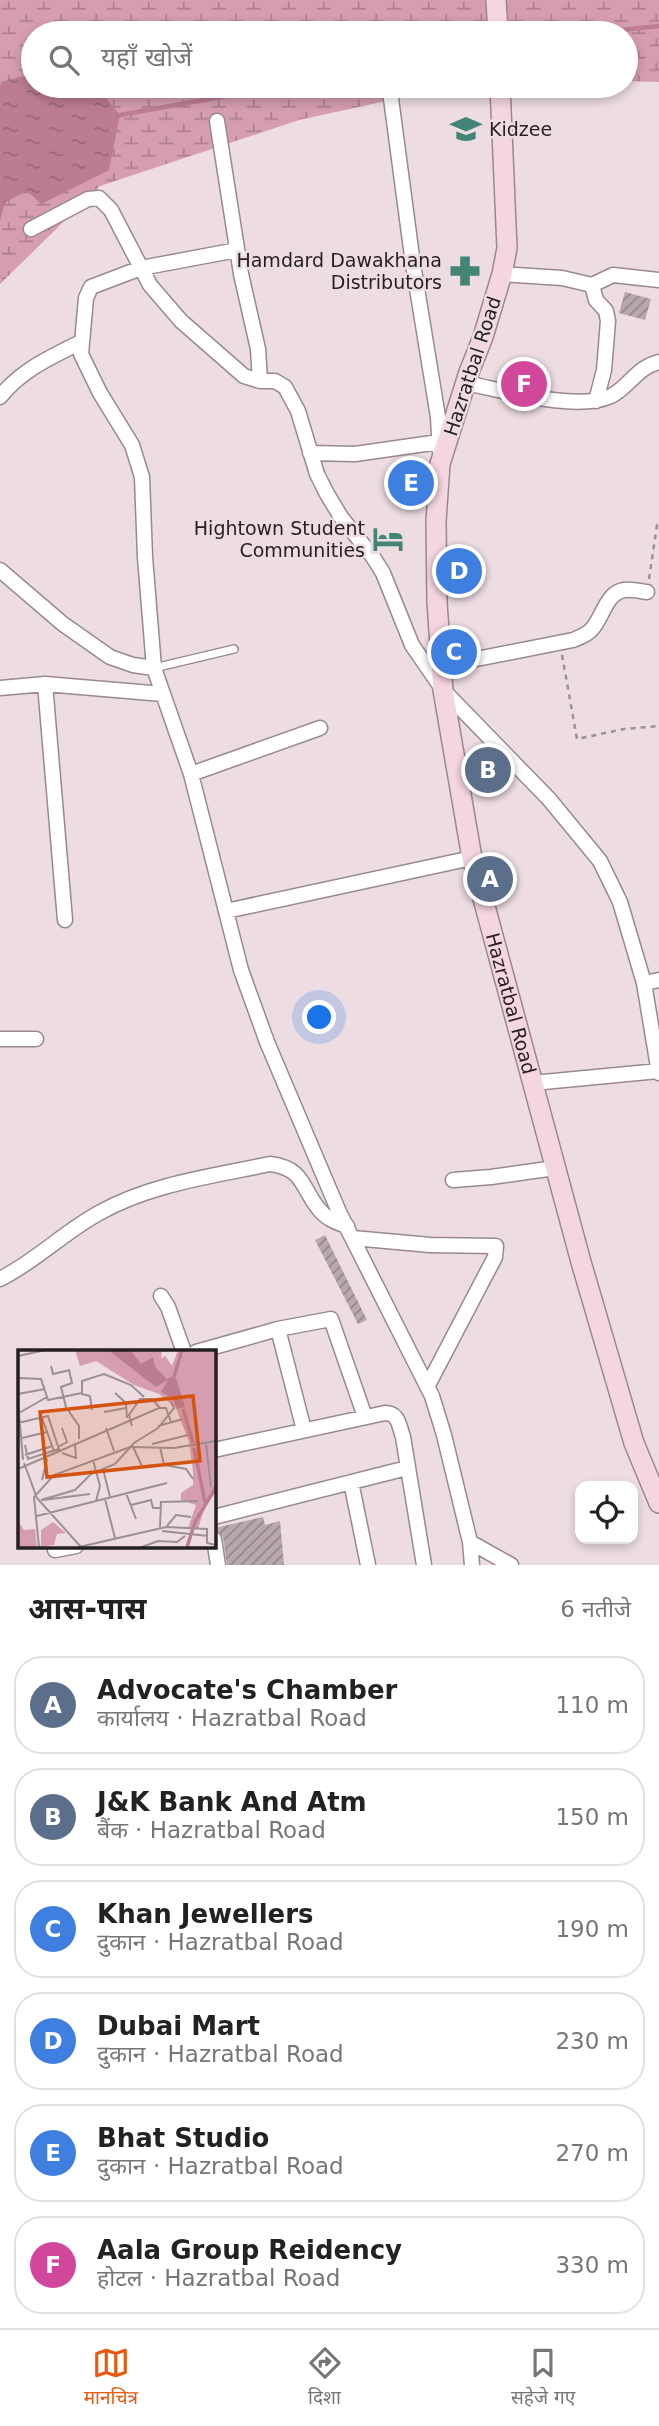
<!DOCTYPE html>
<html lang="hi">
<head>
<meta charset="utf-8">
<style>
	body { margin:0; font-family:"DejaVu Sans","Noto Sans Devanagari",sans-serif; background:#f6f6f6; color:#222 }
	.controls { position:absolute; right:21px; bottom:21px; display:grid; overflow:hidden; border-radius:14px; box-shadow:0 4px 10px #0003 }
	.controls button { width:63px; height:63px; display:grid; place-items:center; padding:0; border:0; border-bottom:2px solid #e0e0e0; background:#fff; color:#222; font:35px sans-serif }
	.you { position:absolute; left:320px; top:1018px; width:24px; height:24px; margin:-18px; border:5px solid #fff; border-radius:50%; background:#1a73e8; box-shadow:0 0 0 10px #1a73e833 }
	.badge { display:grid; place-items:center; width:46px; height:46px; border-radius:50%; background:#ea580c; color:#fff; font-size:23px; font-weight:700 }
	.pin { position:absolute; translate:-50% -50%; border:4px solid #fff; box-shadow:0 2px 7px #0006 }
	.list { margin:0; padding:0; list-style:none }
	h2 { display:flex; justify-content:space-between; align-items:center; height:91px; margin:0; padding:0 28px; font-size:30px }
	h2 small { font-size:23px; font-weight:400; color:#767676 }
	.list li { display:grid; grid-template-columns:46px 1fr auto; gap:21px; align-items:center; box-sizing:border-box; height:98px; margin:0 14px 14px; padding:0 14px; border:2px solid #e0e0e0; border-radius:28px }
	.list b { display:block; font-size:26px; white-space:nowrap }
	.list p { margin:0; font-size:23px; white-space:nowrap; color:#767676 }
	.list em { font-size:23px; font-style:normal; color:#767676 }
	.icon { flex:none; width:38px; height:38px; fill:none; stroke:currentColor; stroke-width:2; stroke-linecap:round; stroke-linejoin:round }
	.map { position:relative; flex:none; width:659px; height:1565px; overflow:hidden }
	.search { position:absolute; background:#fff; box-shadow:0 4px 10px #0003; left:21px; right:21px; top:21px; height:77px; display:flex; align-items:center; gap:18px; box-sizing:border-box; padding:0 24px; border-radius:38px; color:#767676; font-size:26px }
	.sheet { height:763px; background:#fff }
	nav { display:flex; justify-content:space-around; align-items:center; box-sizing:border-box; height:98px; border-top:2px solid #e0e0e0; background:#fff; font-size:19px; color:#767676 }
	nav a { display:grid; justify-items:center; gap:4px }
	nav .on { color:#ea580c }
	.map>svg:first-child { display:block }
	.wetland { fill:url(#wetland-marsh) }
	.water { fill:url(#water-ripples) }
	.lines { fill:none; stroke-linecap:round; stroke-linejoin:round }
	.stream { stroke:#bc7d92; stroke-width:4.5 }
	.building { fill:url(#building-hatch) }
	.service-casing { stroke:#99898e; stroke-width:10 }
	.minor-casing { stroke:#99898e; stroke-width:17 }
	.secondary-casing { stroke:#99898e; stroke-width:22 }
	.path { stroke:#9d9195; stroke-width:2.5; stroke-dasharray:5 5; stroke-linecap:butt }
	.service { stroke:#fff; stroke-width:7 }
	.minor { stroke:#fff; stroke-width:14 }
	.secondary { stroke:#f5d5e1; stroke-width:19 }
	.labels { text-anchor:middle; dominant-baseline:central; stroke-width:5; stroke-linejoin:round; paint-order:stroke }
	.poi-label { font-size:19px; fill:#251f21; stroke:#eddce1; text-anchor:end }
	.street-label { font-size:19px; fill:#251f21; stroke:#eddce1 }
	.inset-river { fill:none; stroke:#bc7d92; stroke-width:3.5 }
	.inset-road { fill:none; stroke:#9d9094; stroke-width:2 }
	.view { fill:#d4530e; fill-opacity:0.15; stroke:#d4530e; stroke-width:3.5 }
	.inset-edge { fill:none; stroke:#251f21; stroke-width:3.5 }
</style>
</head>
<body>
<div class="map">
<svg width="659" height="1565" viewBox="0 0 659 1565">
	<defs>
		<pattern id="wetland-marsh" width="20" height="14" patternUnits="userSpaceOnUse" patternTransform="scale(1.75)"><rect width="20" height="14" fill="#d59daf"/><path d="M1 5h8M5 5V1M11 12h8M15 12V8" fill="none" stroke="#ad7f8e"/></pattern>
		<pattern id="water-ripples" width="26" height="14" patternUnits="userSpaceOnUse" patternTransform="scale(1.75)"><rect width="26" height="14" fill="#bc7d92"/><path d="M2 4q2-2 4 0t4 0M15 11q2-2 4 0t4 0" fill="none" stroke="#967"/></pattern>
		<pattern id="building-hatch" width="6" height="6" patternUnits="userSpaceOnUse" patternTransform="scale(1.75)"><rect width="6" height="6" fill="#b8a7ac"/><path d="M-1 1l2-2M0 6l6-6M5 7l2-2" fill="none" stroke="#95878c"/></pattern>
	</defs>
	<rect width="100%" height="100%" fill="#eddce1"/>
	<!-- wetland -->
	<path class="wetland" d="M0,0H659V82L626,81V33H33V86H455L299,120L100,186L0,284Z"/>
	<!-- water -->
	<path class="water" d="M33,74V86H80L101,92L120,115L109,170L41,204L27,191L5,202L0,221V85L7,80Z"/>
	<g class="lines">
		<!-- stream -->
		<path class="stream" d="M593,33L659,26
			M120,115L282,86"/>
	</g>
	<!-- building -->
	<path class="building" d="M625,292L651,299L645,320L619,313Z
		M325,1235L367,1320L358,1324L315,1240Z
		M263,1517L265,1525L280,1521L284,1565H227L223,1537L215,1528Z"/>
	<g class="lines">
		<!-- service casing -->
		<g class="service-casing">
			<path id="service" d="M154,668L234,649"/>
		</g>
		<!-- minor casing -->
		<g class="minor-casing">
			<path id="minor" d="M390,91L413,264L438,417L440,452
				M217,121L241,274L258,349L260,381
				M31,229L88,199L99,198L111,210L150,285L181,321L244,376L260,381H275L285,387L298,411L317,474L327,494L341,517L373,557L383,573L412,645L443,690L549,799L600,861L620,902L644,983L659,1073
				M237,250L141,268L91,287L86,298L81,354L100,393L132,445L142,477L145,557L154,668L191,774L241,970L267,1042L339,1212L432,1396L444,1435L470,1542L472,1565
				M502,274L562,278L592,285L613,275L659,280
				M592,285L596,300L606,311L608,321L604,370L596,401
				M465,383C503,390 576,412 611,396C629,387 637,367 659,362
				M0,397C21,370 51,357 81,342
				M310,453L355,454L439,442
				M0,570L63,624L110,657L133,665L154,668
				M441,666L573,640C580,637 587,635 592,629C603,617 606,593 624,590C631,589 640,591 647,592
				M45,684L65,920
				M0,688L45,684L163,694
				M191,774L320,728
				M226,911L472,858
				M644,983L659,980
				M0,1039H36
				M533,1083L659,1071
				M453,1180L491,1177L555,1168
				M353,1238L430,1245L496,1246L495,1257L427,1387
				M0,1279C36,1261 64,1232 99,1213C150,1184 213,1176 270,1164C303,1168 301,1186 318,1208C325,1218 335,1222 347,1226
				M161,1296L168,1307L184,1352
				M278,1329L304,1430
				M196,1352L278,1329L331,1319L365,1417
				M214,1450L385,1413C399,1413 399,1426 403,1437L424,1565
				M351,1482L368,1565
				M214,1517L407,1468
				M214,1539L218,1565
				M470,1542L511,1565
				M55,1550L76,1546"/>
		</g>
		<!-- secondary casing -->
		<g class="secondary-casing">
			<g id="secondary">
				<path d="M496,0L498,33"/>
				<path id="s1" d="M500,86L507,248L502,274L483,337L469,372L440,464L436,521L437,602L443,690L472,858L581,1262L634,1443L659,1503"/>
			</g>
		</g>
		<!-- path -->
		<path class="path" d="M649,579L657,525L659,526
			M562,655L577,739L624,729L659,726"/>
		<!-- service -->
		<use href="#service" class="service"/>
		<!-- minor -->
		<use href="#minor" class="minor"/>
		<!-- secondary -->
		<use href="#secondary" class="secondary"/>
	</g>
	<!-- icons -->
	<defs>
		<g id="school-bare" transform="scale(2.415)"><path d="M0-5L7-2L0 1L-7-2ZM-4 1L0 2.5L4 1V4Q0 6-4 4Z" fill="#428476" stroke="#eddce1" stroke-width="2.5" paint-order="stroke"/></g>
		<g id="pharmacy-bare" transform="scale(2.415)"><path d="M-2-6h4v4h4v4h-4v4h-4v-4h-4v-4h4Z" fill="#428476" stroke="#eddce1" stroke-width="2.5" paint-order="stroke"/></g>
		<g id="hotel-bare" transform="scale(2.415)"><path d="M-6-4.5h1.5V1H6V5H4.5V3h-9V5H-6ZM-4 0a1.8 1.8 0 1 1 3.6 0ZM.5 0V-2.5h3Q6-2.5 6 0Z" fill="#428476" stroke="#eddce1" stroke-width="2.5" paint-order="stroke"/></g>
	</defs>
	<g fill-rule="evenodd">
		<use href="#school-bare" x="466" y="129"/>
		<use href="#pharmacy-bare" x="465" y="271"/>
		<use href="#hotel-bare" x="388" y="539"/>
	</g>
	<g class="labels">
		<!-- poi labels -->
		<g class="poi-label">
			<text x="489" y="129" text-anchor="start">Kidzee</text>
			<text x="442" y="260">Hamdard Dawakhana<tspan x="442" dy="22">Distributors</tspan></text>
			<text x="365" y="528">Hightown Student<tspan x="365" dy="22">Communities</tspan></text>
		</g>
		<!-- street labels -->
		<g class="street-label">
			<text transform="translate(472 366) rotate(-72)">Hazratbal Road</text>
			<text stroke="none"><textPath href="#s1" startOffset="936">Hazratbal Road</textPath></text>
		</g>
	</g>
	<!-- overview -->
	<g transform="translate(18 1350)">
		<rect width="198" height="198" fill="#eddce1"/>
		<path d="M57,0H144L143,9L147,6L154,16L160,0H198V142L188,153L180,179L170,178L178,155L163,150V143L175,135V121L171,92L158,58L141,44L116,35L78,11L62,16Z" fill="#d59daf"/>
		<path d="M0,171L6,180L17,179L19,197H0ZM35,172L48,183L39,184L36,195L23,197V180Z" fill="#d59daf"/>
		<path d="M90,0H112L123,14L135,7L137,17L149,29L155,26L159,30L167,57L159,59L155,49L143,42L150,30L138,37Z" fill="#bc7d92"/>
		<path class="inset-river" d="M156,27L164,0M165,59L175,93M176,98L187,152M169,197L177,172L198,137"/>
		<path class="inset-road" d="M0,6L28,0M33,16L35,24L52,20M51,20L54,33L43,37L48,57L61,76V89M0,28L23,29L30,50L64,43M97,43L108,53L109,68M0,44L27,39M0,52L5,110M74,60L72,46L64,44V31L86,24L113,35L126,47M86,62L108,58M1,63L29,47M24,68L36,101M0,73L30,66L41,99L10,109L7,95M114,76L111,65L122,49H134L142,58M140,76L165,69M88,78L96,101M4,88L29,82M134,94L170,85M188,94L193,137M40,97L49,92L44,78M115,97L124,116M142,97L146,115L168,119L175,129M44,103L58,108L57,93M7,105L34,96M75,110L82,136L78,151M6,113L19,148L63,197M0,119L141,58H148L153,72M85,119L92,147M24,130L29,109M108,143L118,169M87,149L97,188M23,150L57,140L73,124L97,114L116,93L140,78L156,58L153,52M25,150L72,144M113,155L133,150L135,158H143M19,166L149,133M149,176L158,165L173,167M142,177L143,152L180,151M144,181L190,186M21,197L16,147L36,125L112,97L156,98L198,91M61,197L148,177L189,179V193L198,195M124,197L140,191L159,192L167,186"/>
		<path class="view" d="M175,46L182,111L29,127L22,62Z"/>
		<rect width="198" height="198" class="inset-edge"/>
	</g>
</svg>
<div class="controls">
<button><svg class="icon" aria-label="locate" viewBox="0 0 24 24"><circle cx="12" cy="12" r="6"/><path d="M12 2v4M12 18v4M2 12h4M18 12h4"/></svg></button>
</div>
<div class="you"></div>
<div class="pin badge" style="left:490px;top:879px;background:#5c6f8a">A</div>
<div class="pin badge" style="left:488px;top:770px;background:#5c6f8a">B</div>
<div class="pin badge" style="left:454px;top:652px;background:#3f7fe0">C</div>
<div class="pin badge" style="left:459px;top:571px;background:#3f7fe0">D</div>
<div class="pin badge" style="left:411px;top:483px;background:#3f7fe0">E</div>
<div class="pin badge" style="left:524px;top:384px;background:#d1479c">F</div>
<div class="search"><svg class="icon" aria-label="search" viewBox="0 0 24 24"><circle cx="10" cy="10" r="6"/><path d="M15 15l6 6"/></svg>यहाँ खोजें</div>
</div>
<section class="sheet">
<h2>आस-पास<small>6 नतीजे</small></h2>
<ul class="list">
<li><span class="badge" style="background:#5c6f8a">A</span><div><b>Advocate's Chamber</b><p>कार्यालय · Hazratbal Road</p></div><em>110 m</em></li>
<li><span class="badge" style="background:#5c6f8a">B</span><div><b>J&amp;K Bank And Atm</b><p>बैंक · Hazratbal Road</p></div><em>150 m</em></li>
<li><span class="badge" style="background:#3f7fe0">C</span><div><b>Khan Jewellers</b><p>दुकान · Hazratbal Road</p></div><em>190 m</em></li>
<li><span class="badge" style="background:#3f7fe0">D</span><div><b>Dubai Mart</b><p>दुकान · Hazratbal Road</p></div><em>230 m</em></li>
<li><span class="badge" style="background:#3f7fe0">E</span><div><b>Bhat Studio</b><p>दुकान · Hazratbal Road</p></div><em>270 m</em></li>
<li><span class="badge" style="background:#d1479c">F</span><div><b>Aala Group Reidency</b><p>होटल · Hazratbal Road</p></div><em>330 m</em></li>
</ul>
</section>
<nav>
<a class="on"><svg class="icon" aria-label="map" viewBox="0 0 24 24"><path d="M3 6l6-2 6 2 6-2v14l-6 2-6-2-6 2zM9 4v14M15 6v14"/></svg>मानचित्र</a>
<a><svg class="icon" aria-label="directions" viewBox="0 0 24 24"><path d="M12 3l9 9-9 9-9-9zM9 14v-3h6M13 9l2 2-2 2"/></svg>दिशा</a>
<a><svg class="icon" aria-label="saved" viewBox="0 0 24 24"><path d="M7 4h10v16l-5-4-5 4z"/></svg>सहेजे गए</a>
</nav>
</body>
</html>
